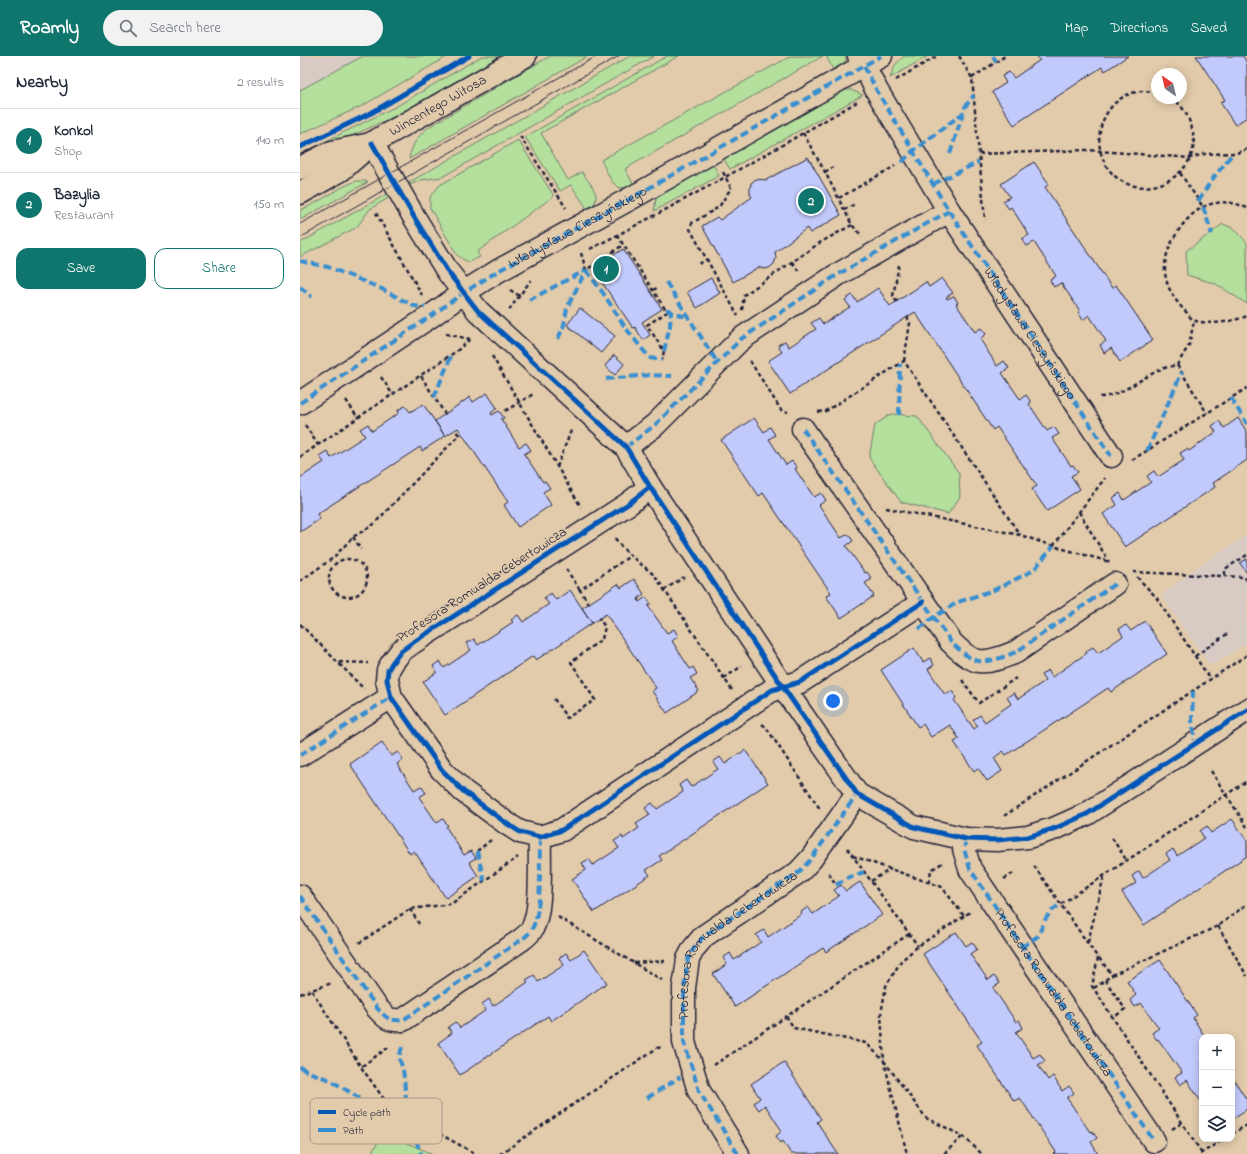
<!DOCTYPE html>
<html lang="en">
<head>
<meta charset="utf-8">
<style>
	body { margin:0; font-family:"Indie Flower",sans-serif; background:#f2f2f3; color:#1f2937 }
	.controls { position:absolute; right:12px; bottom:12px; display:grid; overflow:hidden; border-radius:8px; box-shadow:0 2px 10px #0003 }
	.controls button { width:36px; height:36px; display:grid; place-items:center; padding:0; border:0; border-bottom:1px solid #e0e1e3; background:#fff; color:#1f2937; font:20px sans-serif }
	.compass { position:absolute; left:851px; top:12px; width:36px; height:36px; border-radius:50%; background:#fff; box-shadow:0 2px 10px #0003; rotate:326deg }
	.you { position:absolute; left:533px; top:645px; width:14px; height:14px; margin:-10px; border:3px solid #fff; border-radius:50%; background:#1a73e8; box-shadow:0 0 0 6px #1a73e833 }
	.badge { display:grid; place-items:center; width:26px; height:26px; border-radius:50%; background:#0f766e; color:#fff; font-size:13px; font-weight:700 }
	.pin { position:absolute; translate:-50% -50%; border:2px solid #fff; box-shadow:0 1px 4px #0006 }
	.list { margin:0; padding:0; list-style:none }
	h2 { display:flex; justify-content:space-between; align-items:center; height:52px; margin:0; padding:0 16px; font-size:17px }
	h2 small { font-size:13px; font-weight:400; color:#747a83 }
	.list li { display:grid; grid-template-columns:26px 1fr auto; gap:12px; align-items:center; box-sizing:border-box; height:64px; padding:0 16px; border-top:1px solid #e0e1e3 }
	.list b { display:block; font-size:15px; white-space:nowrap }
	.list p { margin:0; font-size:13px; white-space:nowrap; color:#747a83 }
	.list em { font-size:13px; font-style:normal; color:#747a83 }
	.actions { display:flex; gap:8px; padding:12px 16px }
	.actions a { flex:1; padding:9px 0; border:1px solid #0f766e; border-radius:12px; text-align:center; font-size:14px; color:#0f766e }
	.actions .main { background:#0f766e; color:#fff }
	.icon { flex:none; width:22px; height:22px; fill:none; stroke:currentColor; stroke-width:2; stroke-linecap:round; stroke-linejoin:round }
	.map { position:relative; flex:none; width:947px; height:1098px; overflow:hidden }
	header { display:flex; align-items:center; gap:24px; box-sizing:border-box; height:56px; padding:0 20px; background:#0f766e; color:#fff }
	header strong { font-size:19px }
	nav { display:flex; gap:22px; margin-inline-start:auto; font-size:14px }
	.search { width:280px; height:36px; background:#f2f2f3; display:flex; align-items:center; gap:10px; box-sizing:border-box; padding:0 14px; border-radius:22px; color:#747a83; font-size:15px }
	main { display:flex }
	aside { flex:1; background:#fff }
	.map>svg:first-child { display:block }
	.built { fill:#d8cbc3 }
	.green { fill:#b4df9c; stroke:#6b806c }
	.building { fill:#c2cafc; stroke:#22223b }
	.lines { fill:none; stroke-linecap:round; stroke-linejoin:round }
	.minor-casing { stroke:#22223b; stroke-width:25 }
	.path { stroke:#22223b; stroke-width:2.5; stroke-dasharray:4 3; stroke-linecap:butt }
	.minor { stroke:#e2cbab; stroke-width:22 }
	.tram { stroke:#22223b; stroke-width:1 }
	.quiet { stroke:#398ed0; stroke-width:4; stroke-dasharray:8 4; stroke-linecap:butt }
	.cycleway-casing { stroke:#e2cbab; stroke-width:8 }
	.cycleway { stroke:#0057b8; stroke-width:5 }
	.labels { text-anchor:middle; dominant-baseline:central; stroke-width:3.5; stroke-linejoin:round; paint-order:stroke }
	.street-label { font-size:14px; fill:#22223b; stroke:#e2cbab }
	.key { fill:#e2cbab; stroke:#a89889; stroke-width:1 }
	.key-label { font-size:11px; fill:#22223b }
</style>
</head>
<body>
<header>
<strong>Roamly</strong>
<div class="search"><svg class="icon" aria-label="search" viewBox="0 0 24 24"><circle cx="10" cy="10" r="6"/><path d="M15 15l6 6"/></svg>Search here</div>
<nav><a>Map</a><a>Directions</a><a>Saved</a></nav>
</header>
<main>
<aside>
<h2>Nearby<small>2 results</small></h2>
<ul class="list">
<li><span class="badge">1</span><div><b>Konkol</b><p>Shop</p></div><em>140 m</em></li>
<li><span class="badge">2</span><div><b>Bazylia</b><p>Restaurant</p></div><em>150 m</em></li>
</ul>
<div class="actions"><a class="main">Save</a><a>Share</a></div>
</aside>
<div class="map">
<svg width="947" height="1098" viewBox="0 0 947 1098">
	<rect width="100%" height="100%" fill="#e2cbab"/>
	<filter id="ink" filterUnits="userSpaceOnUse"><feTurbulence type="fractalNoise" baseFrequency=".025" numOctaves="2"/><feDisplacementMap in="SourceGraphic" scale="8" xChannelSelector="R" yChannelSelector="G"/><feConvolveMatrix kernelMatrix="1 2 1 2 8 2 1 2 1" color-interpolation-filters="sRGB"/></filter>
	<g filter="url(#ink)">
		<!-- built -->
		<path class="built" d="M0,0H63L0,34Z
			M947,479V587L914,609L908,607L861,539L895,513Z"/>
		<!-- green -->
		<path class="green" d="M63,0H148L62,50L0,78V34Z
			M182,0H200L97,59L0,104V98L97,50Z
			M250,0H288L109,103C112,87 119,78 132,69Z
			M330,0H354L142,121L121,124L110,129V126L113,124Z
			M367,0H379L241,77L268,124L282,116C291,130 305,141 288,154L271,129L260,135L225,81Z
			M491,0H523L325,113L334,129C331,130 326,132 322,132C311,131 306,113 301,104Z
			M526,0H546C546,8 540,11 534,15Z
			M604,0H628L590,22L595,9Z
			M542,34H551L563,39L430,113L423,102Z
			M218,84L254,140L177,196L180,201L169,206L164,204L157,199L130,152V141L140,129Z
			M413,108L419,120L354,155L356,143L362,136Z
			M57,125H65L68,126L0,164V154C20,147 39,130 57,125Z
			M87,138L90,141L70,153L57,171L0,201V187Z
			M923,168L935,173L947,187V248L916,228L887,219L886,195Z
			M591,358L617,360L659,417L660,441L648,458L601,446L569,402L575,369Z
			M83,1077L133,1098H71Z"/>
		<!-- building -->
		<path class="building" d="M737,0H828L805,15L802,11L714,69L692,36L706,27L702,20L709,16L714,22L740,4Z
			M896,0H943L947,7V61L935,69L920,46L925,44Z
			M508,101L541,159L510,177L507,172L475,196L476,202L474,208L469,212L463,213L459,211L433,226L402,170L417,161L420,164L452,141L450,138V133L451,127L456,123L466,124Z
			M734,106L749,128L745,131L812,232L816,229L853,284L820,306L811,292L804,297L800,289L806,285L789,259L783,264L778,256L780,255L761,227L754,231L750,224L756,220L734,186L727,190L722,183L729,179L711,151L709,153L703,145L710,141L701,128Z
			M323,193L362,253L342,266L350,279L343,284L335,271L333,272L293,213Z
			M411,222L420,237L397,252L387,236Z
			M642,222L653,237L646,241L647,243L654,240L658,247L656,248L675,276L681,272L686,278L680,283L697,310L704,305L709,312L702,317L720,343L726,339L731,346L729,348L747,375L754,371L759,378L752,382L771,410L773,409L778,416L771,420L780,433L747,455L732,433L737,430L697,371L693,374L615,256L490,338L468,305L482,296L478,289L485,285L489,291L516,273L511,267L519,262L523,268L550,251L545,244L552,239L557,246L578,232L590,250L626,226L629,231Z
			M280,252L315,280L301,297L267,269Z
			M314,299L324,308L315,319L305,310Z
			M187,337L197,352L191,357L192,359L199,355L204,362L201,363L219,391L226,387L231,394L224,398L243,426L245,425L250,432L243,436L251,449L218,471L204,449L208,446L158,372L145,380L135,365L170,341L173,346Z
			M123,348L145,380L122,395L120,391L17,458L20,463L0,476V422L24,406L19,400L27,395L31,402L65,380L60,373L68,368L72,375L99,357L98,354L105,350L110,356Z
			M454,362L464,376L470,371L475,379L469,383L486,409L492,405L497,412L495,413L514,441L521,437L526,444L519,449L541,482L548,478L553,485L546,490L565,517L567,516L572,523L565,527L574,540L541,562L526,540L531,537L463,437L459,440L421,384Z
			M938,362L947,376V404L913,427L915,431L825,491L803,458L817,449L813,442L820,437L824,444L851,426L847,420L854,415L858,421L884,404L880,397L887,393L889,395L916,376L912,370L919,365L924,372Z
			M947,503V517L940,507Z
			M334,523L344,538L338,543L339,546L346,541L351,548L348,550L367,577L374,573L378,580L372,585L390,613L393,611L397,618L390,622L399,635L367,657L352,635L356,632L306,558L292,567L282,552L318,528L321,532Z
			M270,534L292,567L236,604L233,600L145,659L123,626L137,616L133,610L140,605L144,612L171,594L166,587L174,583L178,589L213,566L211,564L218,559L223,566L249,548L244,542L251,537L256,544Z
			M845,565L867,598L811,636L808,632L706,699L703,695L694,702L702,715L687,725L678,712L674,715L654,686L659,683L650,669L631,681L623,668L618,671L581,614L614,592L623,606L630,602L634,609L628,613L645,639L652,635L656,642L654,644L674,673L678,670L673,664L680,659L685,666L711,648L707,641L714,637L718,643L745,625L741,619L748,614L752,621L787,597L786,595L793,591L798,597L823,580L819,573L826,569L831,575Z
			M82,686L91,700L98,696L103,703L97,708L114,734L121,730L126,737L119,741L137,767L143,763L148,770L146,771L164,799L171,795L176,802L169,806L178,820L146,842L114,795L110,798L50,708Z
			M445,694L468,727L359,800L362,804L346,814L350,819L294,856L272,823L286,814L282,807L289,803L293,809L319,792L314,785L322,780L323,783L339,772L336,768L350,759L345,752L352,747L357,753L383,736L379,729L386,724L391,731L418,713L413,706L420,701L425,708Z
			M932,763L947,785V800L844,869L822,836L836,827L832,820L839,815L843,822L870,804L866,798L873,793L877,800L904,782L900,775L907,770L911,777Z
			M560,826L582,859L526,896L523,892L435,951L413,918L427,908L423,902L430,897L434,904L461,886L456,879L464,874L468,881L502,858L501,856L508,851L513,858L539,840L534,834L541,829L546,835Z
			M656,876L666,890L672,886L677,893L670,898L688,924L694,920L700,927L693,932L716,966L719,964L723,972L716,976L733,1002L740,998L745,1005L738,1009L748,1024L753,1020L762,1035L769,1030L774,1037L767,1042L790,1076L792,1075L797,1082L791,1086L798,1098H754L756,1096L720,1042L714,1045L677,989L682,986L623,898Z
			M284,894L307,927L251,965L248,960L160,1019L138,987L152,977L148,971L155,966L160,972L186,954L182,948L189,943L193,950L228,926L226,924L234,919L238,926L264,909L259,902L266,897L271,904Z
			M860,904L897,959L893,962L905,981H902V1047L887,1024L880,1029L875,1021L882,1017L858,983L857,984L852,977L859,972L841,947L835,951L830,944L836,939L827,925Z
			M484,1006L521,1063L517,1066L538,1098H491L483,1085L481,1087L476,1080L482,1075L465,1049L459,1054L454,1047L460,1042L451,1028Z
			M932,1021L947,1044V1053L932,1063Z"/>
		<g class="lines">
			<!-- minor casing -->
			<g class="minor-casing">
				<g id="minor">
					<path id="s1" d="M559,0L577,35L649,155L811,400"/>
					<path d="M72,87L114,161L148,216L178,255L326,391L350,431L483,631L557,738L614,771L666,783L697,784L728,781L756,772L787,758L947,654"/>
					<path d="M0,112L32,96L71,88"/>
					<path id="s2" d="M0,137L41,114L72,87L225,0"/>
					<path d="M0,347L131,260L163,237L198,215L335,140L581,0"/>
					<path d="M503,373L651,586C658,593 670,604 679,605C690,607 706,600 716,596L815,528"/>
					<path d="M326,391L355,369L441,283L537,219L649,155"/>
					<path d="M350,431L328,448L112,587L101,595L92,607L88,614L87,624L91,641L142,714L163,735L206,767L220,776L240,781L262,774L472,634L500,626L623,546"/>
					<path d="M0,699L91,641"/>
					<path d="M666,783L664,793L670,813L854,1085"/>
					<path d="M0,840L77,952C87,962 87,965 103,964L221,884C225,881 230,877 232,873C243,853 239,805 240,781"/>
					<path d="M438,1098L399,1035L384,986V932L388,903L394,892L404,880L499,816L511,803L557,738"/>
				</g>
			</g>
			<!-- path -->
			<path class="path" d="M659,0L672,22L685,164
				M672,22L705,0
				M596,24L637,0
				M857,36C852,36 847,35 842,35C809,38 791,74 803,103C827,160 917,121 888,62C885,54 878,45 870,42
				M503,77L525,116L552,169L562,180
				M220,80L266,152
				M679,98L787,94L890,102L904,98L937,97L947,93
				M423,116L431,132L419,151L392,167L390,173L438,260
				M525,116L533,111
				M880,117L903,151
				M539,142L595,110
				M947,152C915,137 890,153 874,182C869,191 865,201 865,211C864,229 875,245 887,257C889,260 892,264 896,265C911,269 932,266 947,260
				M544,154L555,148
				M76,157L122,239
				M317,179L367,256L347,269L364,295L362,304
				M290,193C381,147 469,97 557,46
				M281,197L286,214L323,189
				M492,206L500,217
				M399,208L407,203
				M210,234L220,240
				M353,234L359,231
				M597,246L593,240L599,209
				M209,254L231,224
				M442,254L444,239L521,186L552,169
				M146,278L170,283
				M192,300L281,451
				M450,305L481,354L488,356
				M604,305L610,267L607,261
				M877,309L889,289L894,265
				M121,320L145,358
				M81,321L93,339
				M800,341C823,340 841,321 862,313C867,311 872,310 877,309L907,357
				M46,344L58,362
				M205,355L235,337
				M518,356L526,355L604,305L720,479
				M5,369L18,389
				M0,401L158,294L170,283
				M832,404L947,332
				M257,411L272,372
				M586,452L720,479L753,490L810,506
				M779,456L809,506
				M53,481L61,493
				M315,482C325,498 341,507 355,520L432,634
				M753,490L805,422
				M29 522a19 19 0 1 1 38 0a19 19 0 1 1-38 0Z
				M266,513L280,534
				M833,516L944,521L947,524
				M925,519V513L947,499
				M837,521L856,541L910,623
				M0,525L33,502L53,481L73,469L159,379L155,374
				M364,534L384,521
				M289,548L280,534L330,500
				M0,568L64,633
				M895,600L927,578
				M39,606L68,607
				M424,622L442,610
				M662,624L679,647L716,622
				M254,643L267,662L295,644L271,606L302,583L305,571L299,562
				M462,668L466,671L520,753
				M911,715L947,771
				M704,760L947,599
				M812,782L827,805
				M547,792L618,890
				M177,795L191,784
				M553,800L642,831L664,860L672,855
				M734,810L798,902L792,930L902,1097
				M529,817L536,829
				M704,823L715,816
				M571,825L591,813
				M629,826L631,814L644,806
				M761,848L947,725
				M110,853L119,868
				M664,860L618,890L601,905L586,930L581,958L584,1005L626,1062L663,1080L682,1098
				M258,861L362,924
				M918,870L947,920
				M788,886L804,820
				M59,887L110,853L151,848L218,801
				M799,902L812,919L918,870L947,848
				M334,907L365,905
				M805,924L825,953L813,962
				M794,932L812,919
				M12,935L61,1011L89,1050L176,1098
				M0,938L32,927
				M486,960L494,972L566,987L584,1005L607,1098
				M414,1009L609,878
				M62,1010L89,991
				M872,1073L882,1067
				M932,1078L947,1069
				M200,1098L357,992L363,991
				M644,1098L663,1080
				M900,1098L924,1083"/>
			<!-- minor -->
			<use href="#minor" class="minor"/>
			<!-- tram -->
			<path class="tram" d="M0,168L297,0
				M0,182L319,0"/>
			<!-- quiet -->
			<g class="quiet">
				<path d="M693,0L696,6"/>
				<path d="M564,10L577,35L649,155L811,400"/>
				<path d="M650,98L665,51L674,39"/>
				<path d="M602,106L613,95L663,57"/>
				<path d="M633,128L679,106"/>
				<path d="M898,145L911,125L933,97"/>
				<path d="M903,151L912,178"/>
				<path d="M0,205L28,211L80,232L114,250L125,251"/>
				<path d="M286,214L303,237L325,271L343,294L350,302L362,304"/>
				<path d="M366,226L417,306"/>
				<path d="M0,231L12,241"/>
				<path d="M229,244L286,214"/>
				<path d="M366,254H369L371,256L389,262"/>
				<path d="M258,283L264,269L267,252L286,214"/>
				<path d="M364,295L370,270L371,256"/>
				<path d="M306,323L350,319L372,320"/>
				<path d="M134,341L152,298"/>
				<path d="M931,342L947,368"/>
				<path id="s3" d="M0,347L131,260L163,237L198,215L335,140L581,0"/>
				<path d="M599,359L600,308"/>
				<path d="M503,373L651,586C658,593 670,604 679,605C690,607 706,600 716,596L815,528"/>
				<path d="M326,391L355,369L441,283L537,219L649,155"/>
				<path d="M847,395L882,316"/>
				<path d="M619,573L634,561L658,546L694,534L734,514L753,490"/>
				<path d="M893,635L892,664L895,687"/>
				<path d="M0,699L91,641"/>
				<path id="s4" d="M666,783L664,793L670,813L854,1085"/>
				<path d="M177,795L184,825"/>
				<path d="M536,829L547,822L564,816"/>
				<path d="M0,840L77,952C87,962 87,965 103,964L221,884C225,881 230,877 232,873C243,853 239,805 240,781"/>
				<path d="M722,891L738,880L745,864L751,855L761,848"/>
				<path d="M102,991L99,1002L103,1013L108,1061L121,1098"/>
				<path d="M0,1011L6,1015L30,1024L71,1049L94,1053"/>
				<path d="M347,1042L380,1021"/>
				<path id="s5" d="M438,1098L399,1035L384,986V932L388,903L394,892L404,880L499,816L511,803L557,738"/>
			</g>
			<!-- cycleway casing -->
			<g class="cycleway-casing">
				<path id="cycleway" d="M72,87L114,161L148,216L178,255L326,391L350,431L483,631L557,738L614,771L666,783L697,784L728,781L756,772L787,758L947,654
					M0,91L71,57L169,0
					M350,431L328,448L112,587L101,595L92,607L88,614L87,624L91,641L142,714L163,735L206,767L220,776L240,781L262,774L472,634L500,626L623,546"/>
			</g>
			<!-- cycleway -->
			<use href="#cycleway" class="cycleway"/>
		</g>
	</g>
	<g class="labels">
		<!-- street labels -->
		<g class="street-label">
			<text stroke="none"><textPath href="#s2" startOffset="164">Wincentego Witosa</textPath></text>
			<text stroke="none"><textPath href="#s3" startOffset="329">Władysława Cieszyńskiego</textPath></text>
			<text stroke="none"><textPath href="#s1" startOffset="326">Władysława Cieszyńskiego</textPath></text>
			<text transform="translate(182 529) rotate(-33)">Profesora Romualda Cebertowicza</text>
			<text stroke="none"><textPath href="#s5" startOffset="248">Profesora Romualda Cebertowicza</textPath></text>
			<text stroke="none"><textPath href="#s4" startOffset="180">Profesora Romualda Cebertowicza</textPath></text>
		</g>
	</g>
	<!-- legend -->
	<rect x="10" y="1042" width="132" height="46" rx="6" class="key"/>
	<rect x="18" y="1054" width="18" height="4" fill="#0057b8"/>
	<rect x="18" y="1072" width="18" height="4" fill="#398ed0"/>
	<g class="key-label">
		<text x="43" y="1060">Cycle path</text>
		<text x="43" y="1078">Path</text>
	</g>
</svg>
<div class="controls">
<button>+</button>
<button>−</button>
<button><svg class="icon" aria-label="layers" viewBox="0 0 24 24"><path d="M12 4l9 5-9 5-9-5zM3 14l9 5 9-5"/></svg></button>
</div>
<svg class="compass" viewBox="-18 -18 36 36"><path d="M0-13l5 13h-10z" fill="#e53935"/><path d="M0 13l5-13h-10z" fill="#747a83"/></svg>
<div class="you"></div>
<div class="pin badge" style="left:306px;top:213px">1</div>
<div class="pin badge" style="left:511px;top:145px">2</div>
</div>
</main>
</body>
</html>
